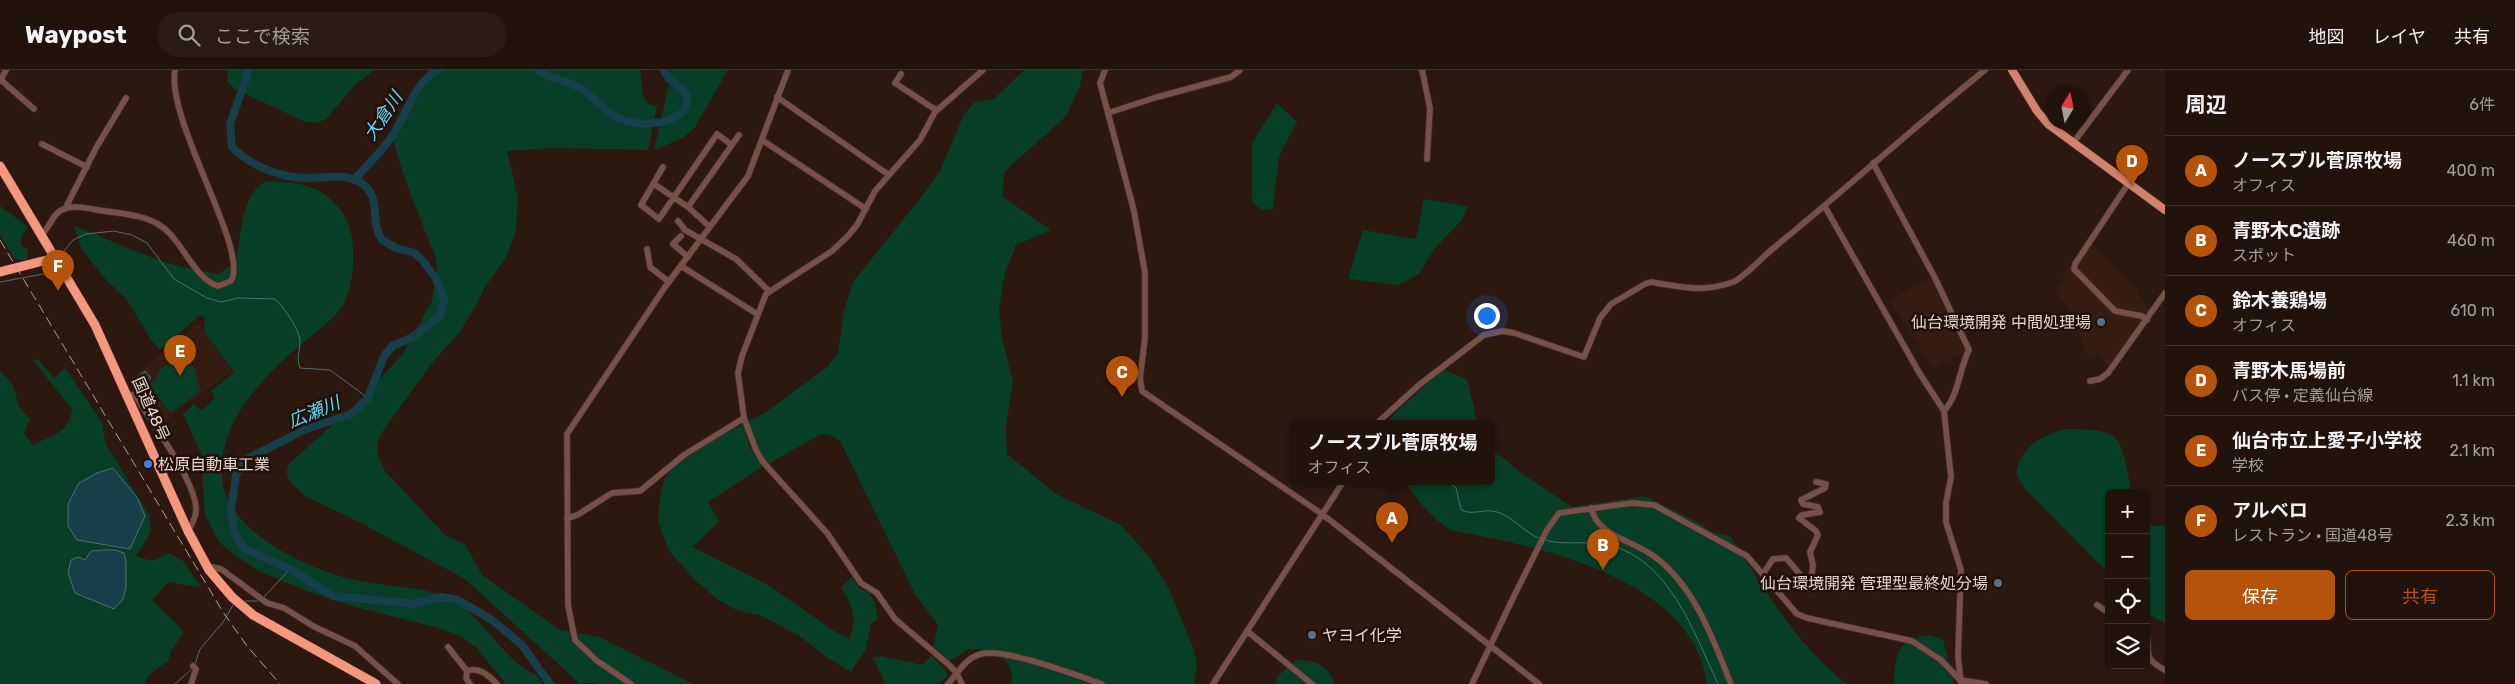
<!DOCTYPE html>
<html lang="ja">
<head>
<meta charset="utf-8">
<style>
	body { margin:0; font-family:Rubik,"Noto Sans JP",sans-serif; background:#291b14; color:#f1f3f6 }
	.controls { position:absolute; right:15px; bottom:15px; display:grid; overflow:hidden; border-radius:8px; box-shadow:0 1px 4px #0004 }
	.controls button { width:45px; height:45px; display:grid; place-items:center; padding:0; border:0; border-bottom:1px solid #3e322c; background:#21120b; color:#f1f3f6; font:25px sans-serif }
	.compass { position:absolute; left:2045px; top:15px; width:45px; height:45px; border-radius:50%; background:#21120b; box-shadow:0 1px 4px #0004; rotate:10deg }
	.you { position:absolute; left:1486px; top:245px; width:18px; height:18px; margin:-12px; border:4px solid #fff; border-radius:50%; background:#1a73e8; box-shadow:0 0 0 8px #1a73e833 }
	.badge { display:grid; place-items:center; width:32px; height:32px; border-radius:50%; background:#b45309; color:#fff; font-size:16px; font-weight:700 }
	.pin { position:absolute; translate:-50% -41px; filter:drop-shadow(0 1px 2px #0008) }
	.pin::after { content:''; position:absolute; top:26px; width:18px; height:15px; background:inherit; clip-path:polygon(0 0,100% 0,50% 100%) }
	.popup { position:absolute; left:1290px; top:350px; width:205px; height:65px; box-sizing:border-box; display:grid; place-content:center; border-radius:8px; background:#21120b; filter:drop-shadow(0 1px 4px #0005); font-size:16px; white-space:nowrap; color:#a29e9d }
	.popup b { font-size:19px; color:#f1f3f6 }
	.popup::after { content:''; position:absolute; left:50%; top:100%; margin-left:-10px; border:10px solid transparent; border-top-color:#21120b }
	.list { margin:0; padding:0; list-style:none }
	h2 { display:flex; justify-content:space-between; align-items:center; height:65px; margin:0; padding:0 20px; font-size:21px }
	h2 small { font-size:16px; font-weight:400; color:#a29e9d }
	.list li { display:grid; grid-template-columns:32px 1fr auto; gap:15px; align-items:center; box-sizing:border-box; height:70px; padding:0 20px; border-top:1px solid #3e322c }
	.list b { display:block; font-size:19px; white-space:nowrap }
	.list p { margin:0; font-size:16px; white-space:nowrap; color:#a29e9d }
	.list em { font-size:16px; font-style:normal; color:#a29e9d }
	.actions { display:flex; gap:10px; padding:15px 20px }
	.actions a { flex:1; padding:11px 0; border:1px solid #b45309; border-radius:8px; text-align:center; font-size:18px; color:#b45309 }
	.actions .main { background:#b45309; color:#fff }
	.icon { flex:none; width:28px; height:28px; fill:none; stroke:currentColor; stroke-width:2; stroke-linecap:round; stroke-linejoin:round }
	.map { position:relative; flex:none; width:2165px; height:614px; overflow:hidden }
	header { display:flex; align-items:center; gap:30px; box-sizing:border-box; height:70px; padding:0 25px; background:#21120b; border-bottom:1px solid #3e322c }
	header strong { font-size:24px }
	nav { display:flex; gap:28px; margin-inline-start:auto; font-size:18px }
	.search { width:350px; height:45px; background:#291b14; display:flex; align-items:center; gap:12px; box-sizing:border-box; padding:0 18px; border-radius:28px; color:#a29e9d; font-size:19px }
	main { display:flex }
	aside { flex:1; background:#21120b }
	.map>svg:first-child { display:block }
	.built { fill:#371c11 }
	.green { fill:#073e28 }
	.water { fill:#153f49; stroke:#536c72 }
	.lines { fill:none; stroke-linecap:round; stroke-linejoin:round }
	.stream { stroke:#536c72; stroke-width:1 }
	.river { stroke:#153f49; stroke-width:8 }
	.minor-casing { stroke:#46332a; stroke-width:7 }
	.major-casing { stroke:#46332a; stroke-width:9 }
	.highway-casing { stroke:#46332a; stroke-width:10 }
	.minor { stroke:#775147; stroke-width:5.5 }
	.major { stroke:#d2836e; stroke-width:8 }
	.highway { stroke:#f6977d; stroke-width:9 }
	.rail { stroke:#b2a29c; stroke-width:1; stroke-dasharray:10 5; stroke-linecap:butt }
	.service-dot { fill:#5c6f8a; stroke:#220f07; stroke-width:2 }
	.shop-dot { fill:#3f7fe0; stroke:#220f07; stroke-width:2 }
	.labels { text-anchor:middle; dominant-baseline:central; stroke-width:5; stroke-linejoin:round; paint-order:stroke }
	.poi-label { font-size:16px; fill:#e4d6d0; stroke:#220f07; text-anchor:end }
	.street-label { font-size:16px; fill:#e4d6d0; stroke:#220f07 }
	.water-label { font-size:18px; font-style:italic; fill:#5adcfb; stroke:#220f07 }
</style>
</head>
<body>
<header>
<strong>Waypost</strong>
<div class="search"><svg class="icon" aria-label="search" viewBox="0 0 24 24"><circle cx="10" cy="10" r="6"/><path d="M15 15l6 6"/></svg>ここで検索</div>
<nav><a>地図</a><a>レイヤ</a><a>共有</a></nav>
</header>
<main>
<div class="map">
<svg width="2165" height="614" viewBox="0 0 2165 614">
	<rect width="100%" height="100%" fill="#2c180f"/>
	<!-- built -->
	<path class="built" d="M2092,173L2137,219L2149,241L2110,296L2098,285L2089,291L2071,243L2055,220L2070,196L2078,194Z
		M1932,208L1966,282L1933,299L1889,230Z
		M198,253L232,302L176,342L160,358L129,310Z"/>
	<!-- green -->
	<path class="green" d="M228,0H374L355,15L326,49L317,53L306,52L234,19L227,11Z
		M432,0H640L643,25L648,34L657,36L648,80L554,78L507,81L518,129L516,160L507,186L485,217L477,234L459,263L432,293L382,362L378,372V385L385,401L445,465L465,474L482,505L560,560L599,567L693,614H599L592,612L580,614L465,509L357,451L305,426L293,415L287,406V398L290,393L355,335L402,285L432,231L437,199L435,185C427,166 390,75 393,61C397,39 419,18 432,0Z
		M670,0H728L695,57L683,68L654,80L670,10Z
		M1024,0H1083L1080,16L1066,46L1004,102L1003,127L1051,160L1016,175L1005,203L999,240L1002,268L1013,311L1006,356L1007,384L1056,424L1121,455L1148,485L1169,519L1194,580L1197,596L1194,614H1011C1017,587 990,578 968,579L950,591L933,576L938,555L915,524L840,371L833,366L821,364L768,394L754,376L748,351L765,343L827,297L838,283L844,240L853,212L919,130L940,101L964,44L975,32L994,29Z
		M1277,33L1297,52L1279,86L1273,139L1261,140L1252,132V73Z
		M266,111C283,112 307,113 321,122C331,128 341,139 346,148C357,169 355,215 343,235C332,252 314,263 299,276C261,310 219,351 222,406C224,460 305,498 350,509C382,517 417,515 449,528C476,539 498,580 522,597C532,604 536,602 543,614H506L477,578L462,567L435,557L352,536L307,521L259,501L233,484L219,472L205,444L201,384L183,344L194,334L201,341L215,328L211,321L234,302L204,262L205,248L200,245L160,280L151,270L126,228L108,212L82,180L74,156C121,174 169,199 219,204L235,192C243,165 239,126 266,111Z
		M1424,129L1468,136L1462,150L1434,179L1419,204L1399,215L1348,209L1363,160L1416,169Z
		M0,136L28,157L21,167V176L28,179L27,190L15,189L0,165Z
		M182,282L196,300V307L201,320L174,341H169L148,315L156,309L158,302Z
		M32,289L39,290L54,308L65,298L102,352L105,372L149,445L151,462L136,486L152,491L169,483L183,491L202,518L168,512L152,530L180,557L183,563L171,581L168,591L150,604L145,612L147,614H0V301L13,315L19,336L30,350L24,363L33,375C54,364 68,364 72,339Z
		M1444,299L1467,310L1478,354H1390V349L1395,343Z
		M743,354L750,378L762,397L708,432L719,452L692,477L768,515L834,561L849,569C858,549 852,534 841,518L852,507L860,519L868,521L874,531L878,549L871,554L866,579L851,602L825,586L801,567L760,545L738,541L717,529L695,510L669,481L658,451L661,418L666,407L673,397L691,381Z
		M2065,359C2127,359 2120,368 2132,423H2109V504L2023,417L2016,404C2021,376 2039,367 2065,359Z
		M1491,378L1520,402L1572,437L1645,426L1695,451L1712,462L1730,466C1764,518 1797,576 1847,614H1707C1694,509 1539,476 1454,461C1433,452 1420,432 1406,414L1405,412H1491Z
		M2146,452L2154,456H2165V553L2146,542Z
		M1930,565L1943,570L1954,614H1894C1896,583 1896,569 1930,565Z
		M931,585L946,601L948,606L938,614H886L873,588L881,586L923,595Z
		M1297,590C1315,589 1329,596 1335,614H1274L1279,605Z"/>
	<!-- water -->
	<path class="water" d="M145,301L151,308L139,317L134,310Z
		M113,398L138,429L145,446L130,479L77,470L68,456V434L79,413L97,403Z
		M104,480H115L124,483L126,492V517L123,529L114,539L75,523L68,503L71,490L78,487L85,490L91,481Z"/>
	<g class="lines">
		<!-- stream -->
		<path class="stream" d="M64,181L73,170L86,164L114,161L132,165L147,173L174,209L207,228L221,232L238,228L275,229C283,236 299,259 300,270C300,280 296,289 300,298L330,300L368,328
			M0,212L54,202
			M1448,412L1456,418L1461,440C1473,446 1484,438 1497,442C1514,447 1524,463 1541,469
			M1545,470C1564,476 1587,470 1609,475C1670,490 1694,563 1718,614
			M264,527L290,499
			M245,531H257
			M195,594L200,579L224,551L233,535
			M175,614L193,598"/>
		<!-- river -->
		<path class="river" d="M249,0L230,54L232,77C251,96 280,108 308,108C327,108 350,101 366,117C381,132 370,153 382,170L396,178L415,183L424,192L436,209L443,226L444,232L440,246L413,267L392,276L384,286L368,328L352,344L306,359L243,391L236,405L231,440L234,461L238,470L245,479L290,499L333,526L414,534L442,527L458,530L492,550L522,575L550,614
			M538,0C550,9 563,9 576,16C588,21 596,32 606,40C623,55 650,57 671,49C680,46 687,39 687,29C687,15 667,13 664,0
			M354,110C368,94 383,81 394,63C408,41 414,14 437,0"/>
		<!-- minor casing -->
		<g class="minor-casing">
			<path id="minor" d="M1105,0L1100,13L1134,141L1145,203V268L1140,308L1142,321L1322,444L1539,614
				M1422,0L1430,38L1427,89
				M901,4L895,13L936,40
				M1,10L34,39
				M0,11L6,0
				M777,27L889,105
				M1108,43L1154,28L1231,7L1240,0
				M762,70L866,139
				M2073,73L2128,0
				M42,74L87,97
				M1873,93L1935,208L1969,280C1959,299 1959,325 1944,341
				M663,97L641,135L659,149L717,64L732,75
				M654,114L688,137L710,157
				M2128,114L2075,194L2074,199L2115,241L2142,246L2147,250
				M688,137L739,65
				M1825,137L1920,304L1944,341L1951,407L1946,433V452L1961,500L1958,586L1961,614
				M65,139L96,78L126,28
				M678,151L685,160L736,189L769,221
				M41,165C50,158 52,144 63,139C76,134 93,140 105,141C124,144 145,145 161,156C183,171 194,209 218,216L231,211C250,180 166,52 175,0
				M681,166L673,174L688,187
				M647,179L650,197L669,212
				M681,196L757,244
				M2090,311L2100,309L2108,303L2165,223
				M128,325H135C150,350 197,413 196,440C196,446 191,456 188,461
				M1376,354L1419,315L1484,265L1503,261L1514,263L1584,287L1600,248L1611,234L1645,214L1651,212C1681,217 1703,223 1733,212C1744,208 1764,185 1776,176C1847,118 1914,57 1985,0
				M1591,438C1599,468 1632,469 1655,487C1695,517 1713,569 1731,614
				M567,449L579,444L612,423L640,421L684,385L744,348
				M206,496L221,499L267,533L284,538L313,556L355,576L398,614
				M1763,504L1773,489L1786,488L1805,510H1811L1813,495L1810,482L1818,465L1816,461L1799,448L1802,445L1820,442L1818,437L1803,434L1801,430L1825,418L1826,414L1816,412
				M2097,535L2109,543
				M1247,561L1312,614
				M2146,562C2152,582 2140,587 2165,600
				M448,577L467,601L466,608L470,614
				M467,601C479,596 489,606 497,614
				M191,614L196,599L193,596
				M631,614L596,590L575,570L568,535L567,364L665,217L748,106L788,0
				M948,614C959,602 964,589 981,584C1003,577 1078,606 1102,614
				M962,614L956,602L948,594L895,549L877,523L861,513L827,463L763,392L756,380L744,348L738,303L742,286L766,224L832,181L848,166L857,155L875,121L920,70L935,42L983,0
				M1213,614L1343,412
				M1472,614L1514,526L1547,460L1559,443L1632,433L1654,435L1747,486L1797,544L1807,548L1912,571L1941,590L1960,610L1986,614"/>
		</g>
		<!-- major casing -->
		<g class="major-casing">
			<path id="major" d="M2012,0L2037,41L2048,54L2165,140"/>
		</g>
		<!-- highway casing -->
		<g class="highway-casing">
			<path id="highway" d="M0,96L95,255L188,461L209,500L232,527L253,545L376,614
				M0,202L55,188"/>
		</g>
		<!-- minor -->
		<use href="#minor" class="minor"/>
		<!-- major -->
		<use href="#major" class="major"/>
		<!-- highway -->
		<use href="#highway" class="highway"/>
		<!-- rail -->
		<path class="rail" d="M0,170L223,542L247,576L280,614"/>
	</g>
	<!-- markers -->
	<g class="service-dot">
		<circle cx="2101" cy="252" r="5"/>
		<circle cx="1998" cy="513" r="5"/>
		<circle cx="1312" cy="565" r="5"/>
	</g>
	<circle class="shop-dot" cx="148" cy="394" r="5"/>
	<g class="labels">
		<!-- poi labels -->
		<g class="poi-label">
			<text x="2091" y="252">仙台環境開発 中間処理場</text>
			<text x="158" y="394" text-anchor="start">松原自動車工業</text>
			<text x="1988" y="513">仙台環境開発 管理型最終処分場</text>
			<text x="1322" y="565" text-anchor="start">ヤヨイ化学</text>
		</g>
		<!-- street labels -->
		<g class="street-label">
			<text transform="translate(151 339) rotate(66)">国道48号</text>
		</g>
		<!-- water labels -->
		<g class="water-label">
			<text transform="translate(383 46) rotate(-56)">大倉川</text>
			<text transform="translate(314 342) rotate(-22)">広瀬川</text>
		</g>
	</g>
</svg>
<div class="controls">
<button>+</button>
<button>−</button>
<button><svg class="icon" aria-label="locate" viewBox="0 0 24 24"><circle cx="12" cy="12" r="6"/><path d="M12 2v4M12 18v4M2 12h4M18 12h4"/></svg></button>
<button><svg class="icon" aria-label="layers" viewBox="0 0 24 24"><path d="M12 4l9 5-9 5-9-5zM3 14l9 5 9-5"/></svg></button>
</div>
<svg class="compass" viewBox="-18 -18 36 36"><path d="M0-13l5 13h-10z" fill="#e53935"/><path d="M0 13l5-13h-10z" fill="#a29e9d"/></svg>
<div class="you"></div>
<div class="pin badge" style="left:1392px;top:473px">A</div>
<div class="popup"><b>ノースブル菅原牧場</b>オフィス</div>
<div class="pin badge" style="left:1603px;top:500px">B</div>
<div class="pin badge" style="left:1122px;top:327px">C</div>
<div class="pin badge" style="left:2132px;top:116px">D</div>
<div class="pin badge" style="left:180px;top:306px">E</div>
<div class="pin badge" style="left:58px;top:221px">F</div>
</div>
<aside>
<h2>周辺<small>6件</small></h2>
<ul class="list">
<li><span class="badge">A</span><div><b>ノースブル菅原牧場</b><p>オフィス</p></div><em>400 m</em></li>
<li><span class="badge">B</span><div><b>青野木C遺跡</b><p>スポット</p></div><em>460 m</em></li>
<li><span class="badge">C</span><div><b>鈴木養鶏場</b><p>オフィス</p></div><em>610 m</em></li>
<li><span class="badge">D</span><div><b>青野木馬場前</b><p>バス停 · 定義仙台線</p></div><em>1.1 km</em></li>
<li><span class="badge">E</span><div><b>仙台市立上愛子小学校</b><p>学校</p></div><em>2.1 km</em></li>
<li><span class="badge">F</span><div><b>アルベロ</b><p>レストラン · 国道48号</p></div><em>2.3 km</em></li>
</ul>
<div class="actions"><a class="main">保存</a><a>共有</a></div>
</aside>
</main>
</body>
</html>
